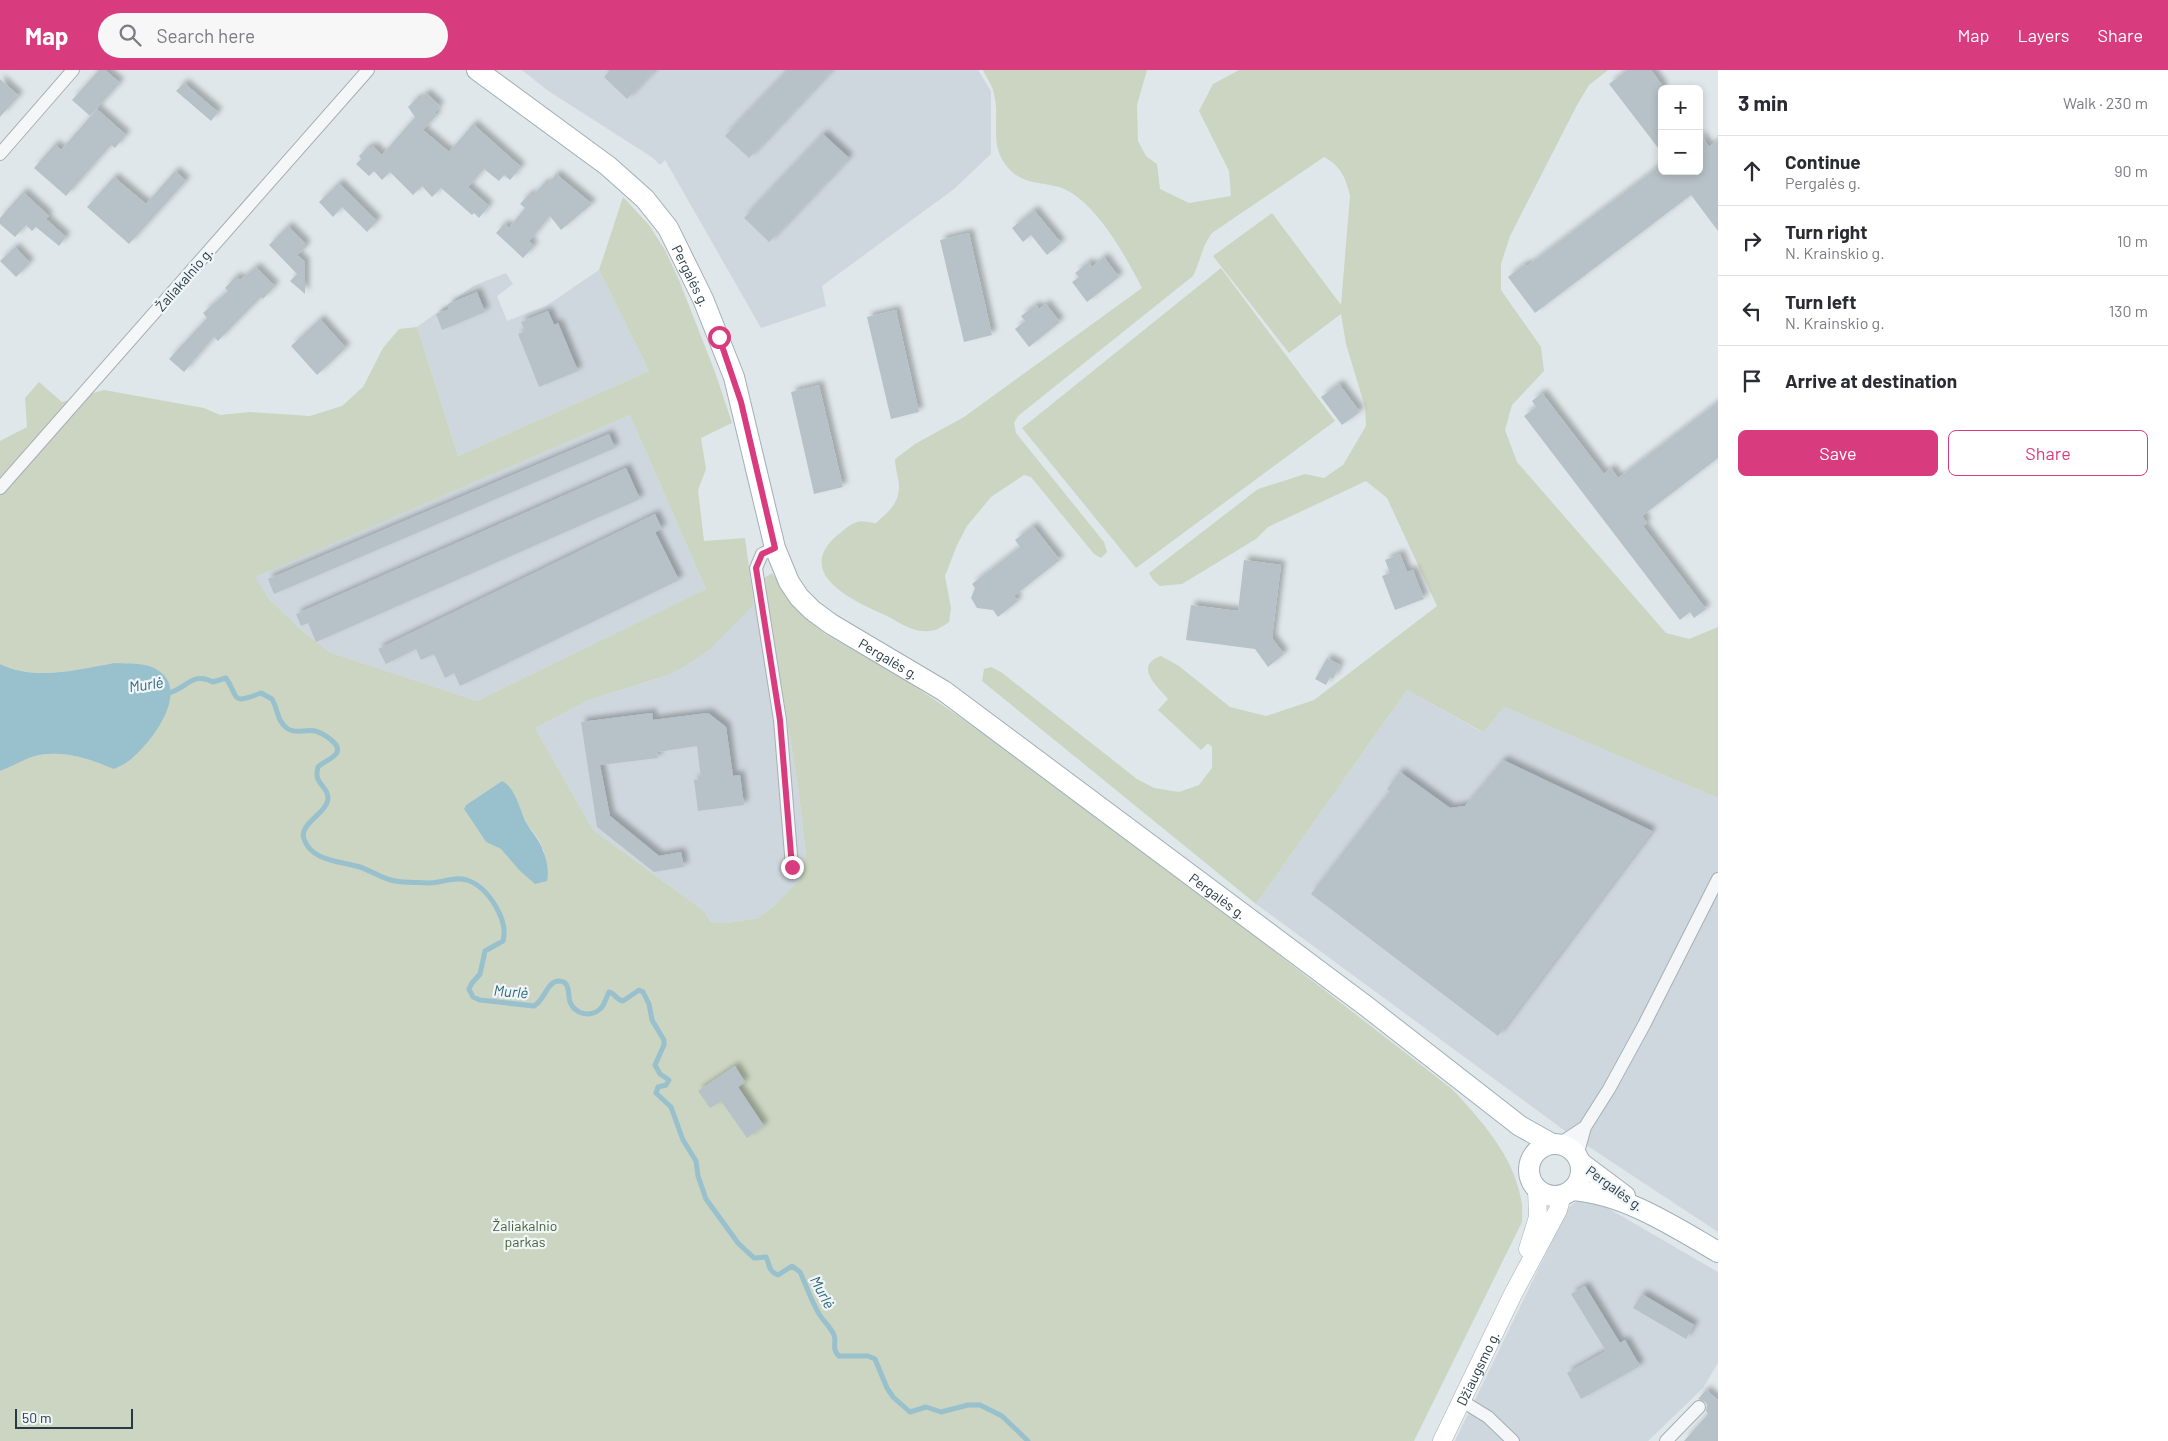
<!DOCTYPE html>
<html lang="en">
<head>
<meta charset="utf-8">
<style>
	body { margin:0; font-family:Barlow,sans-serif; background:#f7f7f7; color:#2b2b33 }
	.controls { position:absolute; right:15px; top:15px; display:grid; overflow:hidden; border-radius:8px; box-shadow:0 2px 8px #0003 }
	.controls button { width:45px; height:45px; display:grid; place-items:center; padding:0; border:0; border-bottom:1px solid #e1e1e2; background:#fff; color:#2b2b33; font:25px sans-serif }
	.scale { position:absolute; left:15px; bottom:12px; width:118px; box-sizing:border-box; padding-left:5px; border:2px solid #273943; border-top:0; font-size:14px; line-height:18px; white-space:nowrap; color:#273943; -webkit-text-stroke:4px #f0f5f8; paint-order:stroke }
	.stop { position:absolute; width:15px; height:15px; margin:-11px; border:4px solid #d93c7e; border-radius:50%; background:#fff }
	.stop.end { background:#d93c7e; border-color:#fff; box-shadow:0 1px 5px #0008 }
	.list { margin:0; padding:0; list-style:none }
	h2 { display:flex; justify-content:space-between; align-items:center; height:65px; margin:0; padding:0 20px; font-size:21px }
	h2 small { font-size:16px; font-weight:400; color:#7c7c81 }
	.list li { display:grid; grid-template-columns:32px 1fr auto; gap:15px; align-items:center; box-sizing:border-box; height:70px; padding:0 20px; border-top:1px solid #e1e1e2 }
	.list b { display:block; font-size:19px; white-space:nowrap }
	.list p { margin:0; font-size:16px; white-space:nowrap; color:#7c7c81 }
	.list em { font-size:16px; font-style:normal; color:#7c7c81 }
	.actions { display:flex; gap:10px; padding:15px 20px }
	.actions a { flex:1; padding:11px 0; border:1px solid #d93c7e; border-radius:8px; text-align:center; font-size:18px; color:#d93c7e }
	.actions .main { background:#d93c7e; color:#fff }
	.icon { flex:none; width:28px; height:28px; fill:none; stroke:currentColor; stroke-width:2; stroke-linecap:round; stroke-linejoin:round }
	.map { position:relative; flex:none; width:1718px; height:1371px; overflow:hidden }
	header { display:flex; align-items:center; gap:30px; box-sizing:border-box; height:70px; padding:0 25px; background:#d93c7e; color:#fff }
	header strong { font-size:24px }
	nav { display:flex; gap:28px; margin-inline-start:auto; font-size:18px }
	.search { width:350px; height:45px; background:#f7f7f7; display:flex; align-items:center; gap:12px; box-sizing:border-box; padding:0 18px; border-radius:28px; color:#7c7c81; font-size:19px }
	main { display:flex }
	aside { flex:1; background:#fff }
	.map>svg:first-child { display:block }
	.built { fill:#ced7dd }
	.green { fill:#cbd5c1; fill-rule:evenodd }
	.water { fill:#98c0cd }
	.lines { fill:none; stroke-linecap:round; stroke-linejoin:round }
	.stream { stroke:#98c0cd; stroke-width:5 }
	.building { fill:#b7c2c8; filter:url(#shadow) }
	.street-casing { stroke:#a5afb5; stroke-width:14 }
	.secondary-casing { stroke:#a5afb5; stroke-width:19 }
	.primary-casing { stroke:#9fafb7; stroke-width:22 }
	.street { stroke:#f4f6f8; stroke-width:12 }
	.secondary { stroke:#fff; stroke-width:18 }
	.primary { stroke:#fff; stroke-width:20 }
	.route { stroke:#d93c7e; stroke-width:6 }
	.labels { text-anchor:middle; dominant-baseline:central; stroke-width:4.5; stroke-linejoin:round; paint-order:stroke }
	.street-label { font-size:14px; fill:#273943; stroke:#f0f5f8 }
	.park-label { font-size:14px; fill:#486033; stroke:#f0f5f8 }
	.water-label { font-size:15px; font-style:italic; fill:#2e657b; stroke:#f0f5f8 }
</style>
</head>
<body>
<header>
<strong>Map</strong>
<div class="search"><svg class="icon" aria-label="search" viewBox="0 0 24 24"><circle cx="10" cy="10" r="6"/><path d="M15 15l6 6"/></svg>Search here</div>
<nav><a>Map</a><a>Layers</a><a>Share</a></nav>
</header>
<main>
<div class="map">
<svg width="1718" height="1371" viewBox="0 0 1718 1371">
	<defs>
		<filter id="shadow"><feDropShadow dx="4.5" dy="-4.5" stdDeviation="2.5" flood-color="#0004"/></filter>
	</defs>
	<rect width="100%" height="100%" fill="#e0e7ea"/>
	<!-- built -->
	<path class="built" d="M522,0H978L991,21V84L954,119L822,216L826,236L761,258L665,90L660,95L653,88L547,20Z
		M599,200L649,301L458,386L417,257L473,216L506,203L513,214L497,226L507,251L546,236Z
		M630,345L706,519L477,631L329,582L299,558L269,529L254,507Z
		M764,508L798,717L806,785L799,810L776,834L758,848L727,853H711L704,841L593,760L535,658L589,630L668,605L754,534L751,510Z
		M1407,620L1482,662L1504,637L1718,728V1162L1568,1063L1256,834Z
		M1592,1129L1718,1202V1293L1703,1318L1648,1371H1455L1568,1138L1578,1130Z"/>
	<!-- green -->
	<path class="green" d="M983,0H1147L1137,35L1138,71L1146,86L1157,94L1160,119L1189,133L1231,126L1229,101L1199,41L1213,14L1239,0H1608L1589,15L1576,37L1510,166L1501,194V220L1541,277L1544,301L1512,335L1505,360L1517,392L1666,563L1689,569L1718,557V728L1504,637L1483,662L1407,620L1256,834L982,611L984,599L991,597L1001,602L1137,709L1154,718L1179,722L1199,715L1212,698V677L1208,673L1201,680L1158,640L1168,629C1157,616 1133,596 1161,586L1179,596L1230,637L1266,646L1314,630L1437,536L1387,428L1366,411L1268,457L1256,469L1182,514L1160,516L1153,510L1149,503L1258,419L1305,404L1324,408L1343,395L1366,356L1365,337L1346,274L1341,244L1289,283L1213,186L1272,143L1341,235L1350,126C1346,108 1340,95 1324,87L1212,163C1201,178 1201,190 1193,206L1018,346L1014,353L1016,363L1104,472L1107,482L1101,488L1094,484L1031,407L1024,405L991,427L967,456L957,475L945,506L951,538L949,552C939,559 934,562 922,561C911,561 897,551 887,546C859,533 797,508 832,470C838,465 849,454 857,452C862,450 870,453 876,453C887,443 899,434 899,417C899,408 895,399 895,389L915,374L964,347L1142,218C1126,187 1095,129 1059,117C1041,112 1024,114 1010,100C987,76 1001,52 994,24C993,16 986,7 983,0Z
		M623,127L649,155L665,180L679,210L715,302L732,353L701,368L706,399L698,420L704,471L745,468L754,534L710,579L685,596L668,605L589,630L535,658L593,760L704,841L711,853H727L758,848L776,834L799,810L806,785L798,717L764,508L772,503L795,537L825,564L898,605L991,668L1265,874L1452,1019C1481,1050 1513,1085 1521,1129C1523,1136 1522,1144 1522,1152L1414,1371H0V701C11,696 24,689 35,686C62,679 90,689 115,699L114,593C76,600 35,611 0,594V371L27,357L25,328L39,312L62,332L104,320L204,338L220,345L250,342L310,346L342,336L363,317L383,278L399,259L417,257L458,386L649,301L599,200ZM630,345L706,519L477,631L329,582L299,558L269,529L255,507ZM502,711L515,727L527,754L539,770L544,782L519,800L501,779L486,772L464,739L466,735Z
		M1221,198L1335,351L1136,498L1022,358Z"/>
	<!-- water -->
	<path class="water" d="M114,593C127,594 147,592 159,601C190,622 151,673 131,689C127,693 120,696 114,699C90,689 62,679 35,686C24,689 11,697 0,701V594C35,611 76,600 114,593Z
		M502,711C516,717 520,742 527,754C532,763 540,770 543,781C547,790 549,801 547,811L535,814L519,800L501,779L486,772L464,739L466,735Z"/>
	<g class="lines">
		<!-- stream -->
		<path class="stream" d="M164,624C185,622 191,600 213,612L226,608C240,629 230,635 261,623L272,629C278,639 277,652 288,659C296,664 306,659 315,661C322,663 343,674 336,684C332,689 323,692 318,697C313,715 328,715 328,728C328,743 298,754 304,769C312,792 341,791 360,797C372,801 382,809 395,811C406,813 418,812 429,813C442,813 453,806 467,810C488,817 509,850 503,871L485,881L480,904L472,913L469,919L473,927L480,930L534,936C544,931 547,912 558,911C560,911 564,912 565,913C570,917 568,927 570,932C575,944 590,948 600,939C605,935 606,927 609,922C615,923 616,930 623,931L639,920L643,922L649,934L652,950L664,970V975L655,995L660,1004L669,1010L666,1015L658,1017L656,1023L671,1037L683,1070L696,1091L698,1106L706,1129L738,1173L754,1188L766,1187C770,1195 768,1201 778,1205L792,1196L800,1202C806,1215 811,1230 818,1242C822,1250 830,1256 834,1265C837,1272 831,1279 839,1286H868L875,1289L887,1318L893,1327L910,1342L926,1337L941,1342L968,1335H980L1002,1346L1028,1371"/>
	</g>
	<!-- building -->
	<path class="building" d="M99,0H105L120,13L90,46L72,30Z
		M610,0H655L627,29L604,7Z
		M788,0H832L749,88L725,66Z
		M1627,0H1651L1662,15V83L1609,14Z
		M0,9L19,26L0,47Z
		M184,13L218,42L211,51L176,21Z
		M426,23L440,36L434,43L437,45L423,60L449,82L473,54L521,97L510,110L504,105L499,111L484,99L468,117L489,136L479,148L474,143L472,145L441,118L432,127L422,116L413,125L390,102L382,110L374,101L369,106L356,94L361,89L359,86L368,77L370,79L373,76L382,85L415,47L408,37L417,28L419,30Z
		M97,39L126,65L115,78L111,75L66,126L34,98L55,74L61,80Z
		M823,64L849,88L769,172L744,148Z
		M1699,64L1709,77L1718,70V161L1691,125L1535,243L1508,207L1525,194L1527,196L1662,94V101H1699Z
		M175,101L186,111L129,174L87,137L114,107L146,134Z
		M556,104L592,134L561,160L550,146L529,171L534,176L523,188L496,163L504,154L509,158L525,138L520,134L529,124L532,126L544,113L547,115Z
		M339,113L377,151L367,162L342,137L333,147L319,132Z
		M23,122L49,146L46,149L66,167L59,176L36,157L32,161L26,155L15,167L0,154V148Z
		M1034,140L1061,173L1047,185L1031,165L1023,172L1012,158Z
		M288,156L305,173V178L297,185L305,192V224L290,211L297,204L269,175Z
		M969,163L992,265L964,272L940,170Z
		M15,177L30,193L16,207L0,191Z
		M1104,187L1119,207L1087,232L1072,212L1079,207L1075,203L1089,192L1092,197Z
		M256,197L275,216L263,229L261,227L218,271L214,267L184,302L169,289L207,248L203,243L228,221L225,218L236,206L240,210Z
		M477,222L485,242L442,260L436,244L449,239L448,234Z
		M1046,234L1060,252L1029,277L1015,259L1025,251L1021,246L1036,235L1039,239Z
		M896,240L919,342L891,349L867,247Z
		M548,241L554,255L558,253L578,301L539,317L518,264L525,261L521,252Z
		M320,249L346,278L317,305L291,276Z
		M1339,314L1360,342L1342,355L1321,327Z
		M819,315L843,417L814,424L791,322Z
		M1542,323L1604,404L1611,398L1618,408L1718,332V388L1642,446L1647,453L1643,456L1706,539L1694,548L1690,542L1680,550L1524,346L1536,337L1532,331Z
		M609,364L615,378L274,524L268,509Z
		M626,398L640,429L316,572L308,553L301,556L296,544Z
		M655,444L662,459L655,462L679,510L460,616L454,603L445,608L434,584L421,590L416,579L386,594L378,579Z
		M1033,456L1060,490L1014,526L1018,531L998,547L993,540L977,538L971,528L975,518L972,514L1020,477L1015,470Z
		M1400,484L1407,502L1413,500L1424,529L1395,540L1382,506L1390,503L1385,490Z
		M1244,490L1281,495L1272,568L1284,584L1268,597L1255,579L1186,570L1191,535L1238,541Z
		M1327,588L1340,595L1333,609L1330,607L1326,615L1315,609Z
		M652,643L653,650L708,643L726,657L733,706L740,705L744,735L698,741L694,710L701,709L697,676L657,682L658,688L600,695L610,746L659,786L681,782L684,797L654,802L597,757L581,652Z
		M1503,690L1652,761L1498,966L1311,824L1390,721L1387,719L1400,702L1450,738L1465,736Z
		M735,996L745,1012L738,1017L764,1056L747,1068L721,1031L710,1038L698,1021Z
		M1585,1216L1620,1273L1625,1270L1640,1296L1581,1329L1567,1303L1606,1281L1571,1224Z
		M1642,1224L1694,1255L1686,1269L1633,1238Z
		M1706,1320L1718,1330V1371H1684L1708,1344L1706,1341L1707,1335L1705,1332L1698,1329Z"/>
	<g class="lines">
		<!-- street casing -->
		<g class="street-casing">
			<path id="street" d="M0,84L73,0
				M0,418L368,0
				M775,478L762,484L756,498L780,650L792,797
				M1559,1074L1585,1057
				M1577,1086L1585,1057L1609,1019L1644,955L1718,809
				M1462,1331L1488,1347L1513,1371
				M1666,1371L1699,1337"/>
		</g>
		<!-- secondary casing -->
		<g class="secondary-casing">
			<g id="secondary">
				<path d="M1528,1179L1538,1147L1537,1119"/>
				<path id="s1" d="M1442,1371L1513,1224L1558,1140L1562,1125"/>
			</g>
		</g>
		<!-- primary casing -->
		<g class="primary-casing">
			<g id="primary">
				<path id="s2" d="M477,0L608,96L645,129L668,158L703,229L734,307L775,478L789,512L799,527L812,540L831,554L944,621L1366,936L1520,1056L1552,1074"/>
				<circle cx="1555" cy="1100" r="26"/>
				<path d="M1581,1093L1625,1126"/>
				<path d="M1572,1120C1625,1124 1673,1156 1718,1182"/>
			</g>
		</g>
		<!-- street -->
		<use href="#street" class="street"/>
		<!-- secondary -->
		<use href="#secondary" class="secondary"/>
		<!-- primary -->
		<use href="#primary" class="primary"/>
	</g>
	<g class="lines">
		<!-- route -->
		<path class="route" d="M719,267L741,332L775,478L762,484L756,498L780,650L792,797"/>
	</g>
	<g class="labels">
		<!-- street labels -->
		<g class="street-label">
			<text stroke="none"><textPath href="#s2" startOffset="302">Pergalės g.</textPath></text>
			<text transform="translate(184 209) rotate(-49)">Žaliakalnio g.</text>
			<text stroke="none"><textPath href="#s2" startOffset="752">Pergalės g.</textPath></text>
			<text stroke="none"><textPath href="#s2" startOffset="1158">Pergalės g.</textPath></text>
			<text transform="translate(1615 1118) rotate(36)">Pergalės g.</text>
			<text stroke="none"><textPath href="#s1" startOffset="81">Džiaugsmo g.</textPath></text>
		</g>
		<!-- park labels -->
		<g class="park-label">
			<text x="525" y="1155">Žaliakalnio<tspan x="525" dy="16">parkas</tspan></text>
		</g>
		<!-- water labels -->
		<g class="water-label">
			<text transform="translate(146 614) rotate(-8)">Murlė</text>
			<text transform="translate(511 921) rotate(5)">Murlė</text>
			<text transform="translate(823 1222) rotate(62)">Murlė</text>
		</g>
	</g>
</svg>
<div class="controls">
<button>+</button>
<button>−</button>
</div>
<div class="scale">50 m</div>
<div class="stop" style="left:719px;top:267px"></div>
<div class="stop end" style="left:792px;top:797px"></div>
</div>
<aside>
<h2>3 min<small>Walk · 230 m</small></h2>
<ul class="list">
<li><svg class="icon" aria-label="ahead" viewBox="0 0 24 24"><path d="M12 20V5M6 11l6-6 6 6"/></svg><div><b>Continue</b><p>Pergalės g.</p></div><em>90 m</em></li>
<li><svg class="icon" aria-label="right" viewBox="0 0 24 24"><path d="M7 20v-9h11M14 6l5 5-5 5"/></svg><div><b>Turn right</b><p>N. Krainskio g.</p></div><em>10 m</em></li>
<li><svg class="icon" aria-label="left" viewBox="0 0 24 24"><path d="M17 20v-9H6M10 6l-5 5 5 5"/></svg><div><b>Turn left</b><p>N. Krainskio g.</p></div><em>130 m</em></li>
<li><svg class="icon" aria-label="arrive" viewBox="0 0 24 24"><path d="M6 21V4h12l-3 4 3 4H6"/></svg><div><b>Arrive at destination</b></div></li>
</ul>
<div class="actions"><a class="main">Save</a><a>Share</a></div>
</aside>
</main>
</body>
</html>
